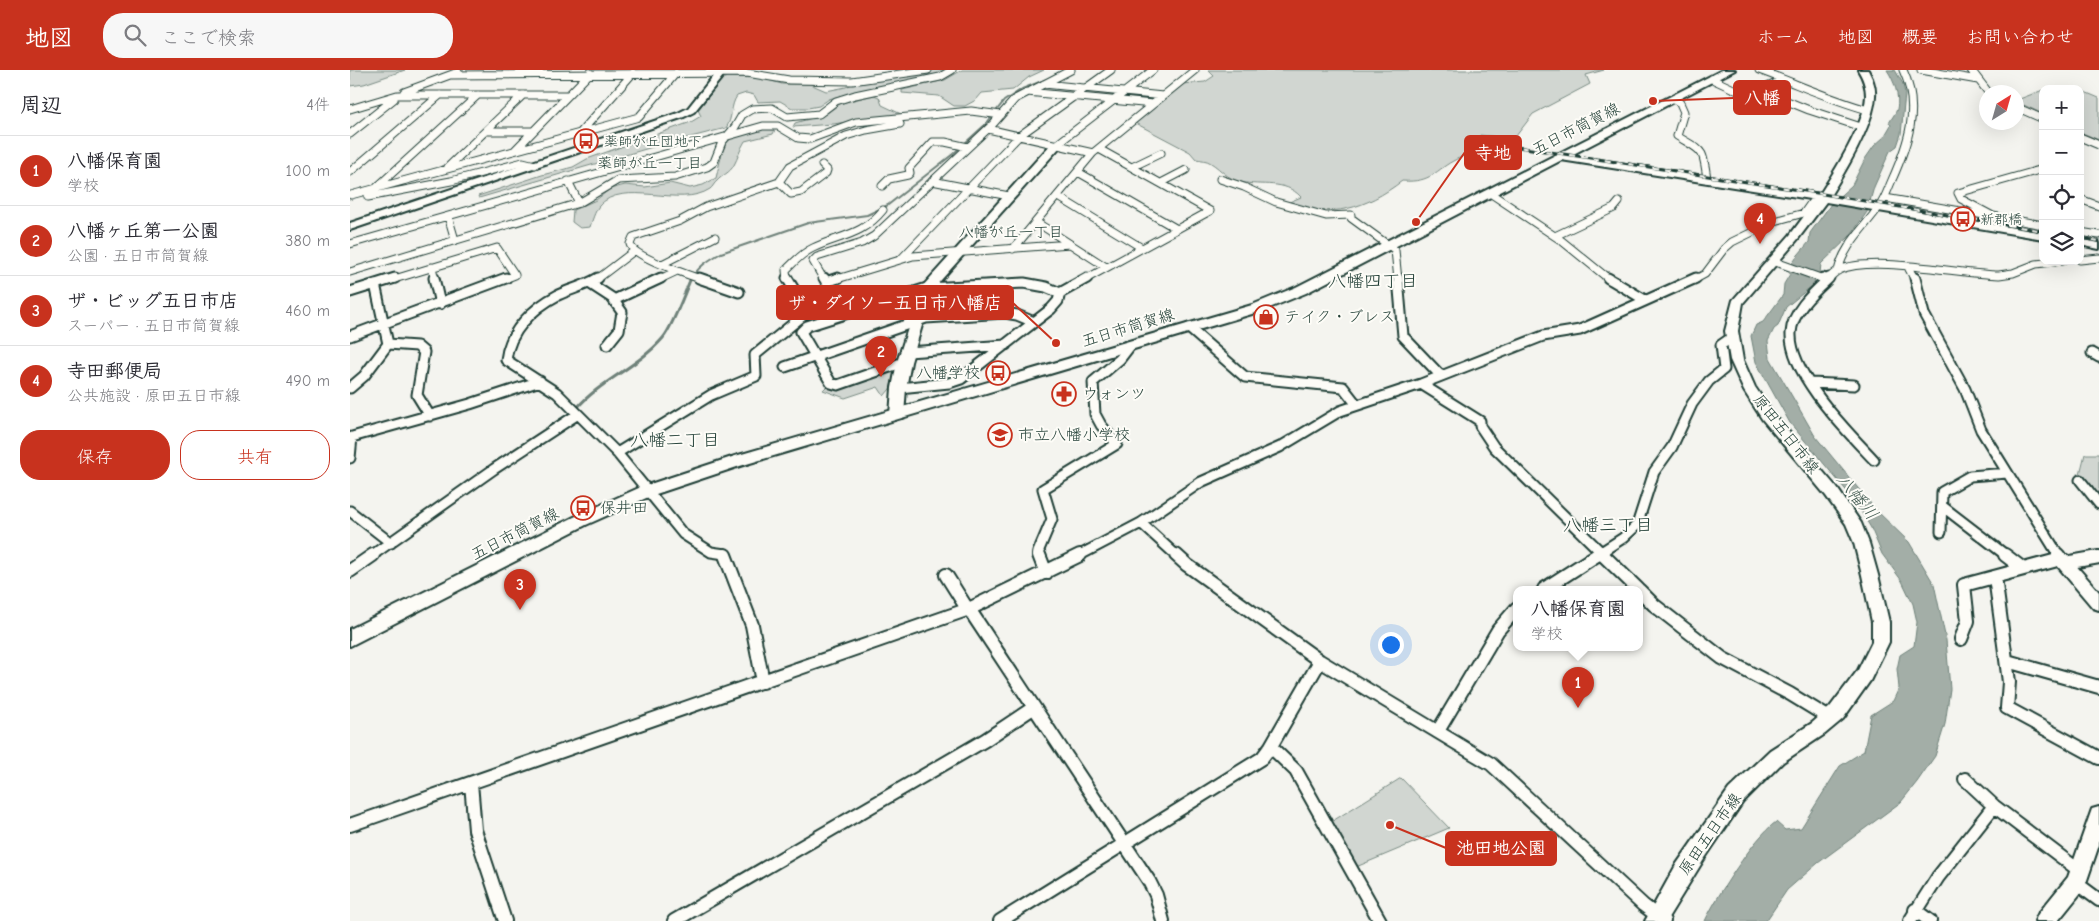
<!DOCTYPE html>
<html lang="ja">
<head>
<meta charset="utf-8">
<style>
	body { margin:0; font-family:"Comic Neue","Klee One",sans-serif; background:#f7f7f7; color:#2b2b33 }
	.controls { position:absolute; right:15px; top:15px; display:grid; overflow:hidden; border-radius:10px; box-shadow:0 5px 20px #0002 }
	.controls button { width:45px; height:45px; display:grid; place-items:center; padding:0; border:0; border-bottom:1px solid #e1e1e2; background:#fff; color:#2b2b33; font:25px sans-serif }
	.compass { position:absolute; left:1629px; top:15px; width:45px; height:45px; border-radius:50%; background:#fff; box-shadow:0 5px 20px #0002; rotate:37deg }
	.you { position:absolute; left:1040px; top:574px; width:18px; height:18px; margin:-12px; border:4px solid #fff; border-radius:50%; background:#1a73e8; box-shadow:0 0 0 8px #1a73e833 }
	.badge { display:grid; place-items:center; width:32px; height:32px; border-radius:50%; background:#c8321e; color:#fff; font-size:16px; font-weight:700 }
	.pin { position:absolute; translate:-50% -41px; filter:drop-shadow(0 1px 2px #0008) }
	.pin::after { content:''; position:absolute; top:26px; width:18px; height:15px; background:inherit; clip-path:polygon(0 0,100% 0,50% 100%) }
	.popup { position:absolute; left:1163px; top:516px; width:130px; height:65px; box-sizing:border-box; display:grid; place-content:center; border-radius:10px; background:#fff; filter:drop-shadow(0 1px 4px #0005); font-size:16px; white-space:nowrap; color:#7c7c81 }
	.popup b { font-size:19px; color:#2b2b33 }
	.popup::after { content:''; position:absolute; left:50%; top:100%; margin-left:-10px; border:10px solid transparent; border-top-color:#fff }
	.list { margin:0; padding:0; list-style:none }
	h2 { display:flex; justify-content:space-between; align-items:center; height:65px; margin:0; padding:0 20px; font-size:21px }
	h2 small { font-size:16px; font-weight:400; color:#7c7c81 }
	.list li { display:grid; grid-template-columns:32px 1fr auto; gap:15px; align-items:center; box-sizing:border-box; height:70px; padding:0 20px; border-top:1px solid #e1e1e2 }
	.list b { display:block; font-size:19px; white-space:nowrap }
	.list p { margin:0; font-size:16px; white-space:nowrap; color:#7c7c81 }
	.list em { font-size:16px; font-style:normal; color:#7c7c81 }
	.actions { display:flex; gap:10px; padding:15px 20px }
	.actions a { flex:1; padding:11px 0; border:1px solid #c8321e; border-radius:20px; text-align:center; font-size:18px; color:#c8321e }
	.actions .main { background:#c8321e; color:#fff }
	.icon { flex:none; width:28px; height:28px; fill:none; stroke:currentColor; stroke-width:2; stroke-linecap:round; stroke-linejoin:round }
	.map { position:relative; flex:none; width:1749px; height:851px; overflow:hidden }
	header { display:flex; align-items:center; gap:30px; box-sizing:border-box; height:70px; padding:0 25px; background:#c8321e; color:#fff }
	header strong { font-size:24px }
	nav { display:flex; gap:28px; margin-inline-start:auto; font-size:18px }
	.search { width:350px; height:45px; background:#f7f7f7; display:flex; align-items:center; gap:12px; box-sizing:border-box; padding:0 18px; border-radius:20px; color:#7c7c81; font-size:19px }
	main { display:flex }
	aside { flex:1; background:#fff }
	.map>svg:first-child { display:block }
	.green { fill:#d1d6d1; stroke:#788a82 }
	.water { fill:#a3aea7; stroke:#6e8179 }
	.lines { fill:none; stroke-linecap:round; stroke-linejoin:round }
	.stream-far1 { stroke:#6e8179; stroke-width:2 }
	.stream { stroke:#6e8179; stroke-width:3 }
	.street-far2-casing { stroke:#1f3d34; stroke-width:9 }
	.street-far1-casing { stroke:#1f3d34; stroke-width:13 }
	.street-casing { stroke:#1f3d34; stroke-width:16 }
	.secondary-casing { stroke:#1f3d34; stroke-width:4 }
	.primary-casing { stroke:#1f3d34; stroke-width:4 }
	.street-far2 { stroke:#fdfcf7; stroke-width:7 }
	.street-far1 { stroke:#fdfcf7; stroke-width:9 }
	.street { stroke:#fdfcf7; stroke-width:12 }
	.secondary { fill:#fdfcf7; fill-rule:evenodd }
	.primary { fill:#fdfcf7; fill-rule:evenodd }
	.rail-casing { stroke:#1f3d34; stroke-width:3 }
	.rail { stroke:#fdfcf7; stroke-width:2; stroke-dasharray:6; stroke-linecap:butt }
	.labels { text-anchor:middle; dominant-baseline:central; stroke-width:4; stroke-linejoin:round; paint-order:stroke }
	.far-poi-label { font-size:14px; fill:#1f3d34; stroke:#fdfcf7; text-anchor:start }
	.far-neighbourhood-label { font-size:15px; fill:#1f3d34; stroke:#fdfcf7 }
	.street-label { font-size:16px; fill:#1f3d34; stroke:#fdfcf7 }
	.poi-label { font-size:16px; fill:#1f3d34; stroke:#fdfcf7; text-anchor:start }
	.neighbourhood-label { font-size:18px; fill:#1f3d34; stroke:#fdfcf7 }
	.water-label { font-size:18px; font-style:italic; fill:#475f56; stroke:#fdfcf7 }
	.leader { fill:none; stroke:#c8321e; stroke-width:2 }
	.callout-dot { fill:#c8321e; stroke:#fdfcf7; stroke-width:2 }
	.callout { fill:#c8321e; stroke:#c8321e; stroke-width:2 }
	.callout-label { font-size:18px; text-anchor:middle; font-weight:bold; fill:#fff }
</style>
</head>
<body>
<header>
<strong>地図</strong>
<div class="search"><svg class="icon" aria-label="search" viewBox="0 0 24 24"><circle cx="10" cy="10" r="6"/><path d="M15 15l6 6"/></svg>ここで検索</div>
<nav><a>ホーム</a><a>地図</a><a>概要</a><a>お問い合わせ</a></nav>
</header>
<main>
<aside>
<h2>周辺<small>4件</small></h2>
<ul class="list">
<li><span class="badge">1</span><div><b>八幡保育園</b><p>学校</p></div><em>100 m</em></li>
<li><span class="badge">2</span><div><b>八幡ヶ丘第一公園</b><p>公園 · 五日市筒賀線</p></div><em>380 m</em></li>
<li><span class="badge">3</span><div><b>ザ・ビッグ五日市店</b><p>スーパー · 五日市筒賀線</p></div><em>460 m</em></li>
<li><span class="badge">4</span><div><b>寺田郵便局</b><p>公共施設 · 原田五日市線</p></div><em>490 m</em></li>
</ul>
<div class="actions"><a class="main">保存</a><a>共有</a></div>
</aside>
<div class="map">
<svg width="1749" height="851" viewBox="0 0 1749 851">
	<rect width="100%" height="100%" fill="#f4f4ef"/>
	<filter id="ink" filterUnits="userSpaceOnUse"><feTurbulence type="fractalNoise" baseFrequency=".02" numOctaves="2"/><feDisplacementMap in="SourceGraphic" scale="10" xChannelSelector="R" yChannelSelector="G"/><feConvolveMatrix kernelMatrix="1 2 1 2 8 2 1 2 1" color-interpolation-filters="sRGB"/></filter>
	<g filter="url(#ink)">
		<!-- green -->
		<path class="green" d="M0,0H55L14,14L0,16Z
			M585,0H597L588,6L497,24L479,29L469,36L458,38H442L430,31L408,32L404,25L396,23L387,26C380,36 383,48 376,58L306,76L129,128L128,126L192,105L223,97L237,89L341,52L351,46L348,40L372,9L377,7L411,8L432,14H460L476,21L496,17L502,14Z
			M612,0H694L679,7L663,20L632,23L626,30L615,36H604L589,26L552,23V20L595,10Z
			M858,0H1254L1236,5L1240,14L1183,44L1166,66L1159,68L1130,65L1126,78L1134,79C1125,82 1115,85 1107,89C1084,100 1083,113 1052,111C1015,139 982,149 937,133L951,127C935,109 911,117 891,112C876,108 872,100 861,93C857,90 851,90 846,89L840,82L785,53L832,14L855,12L864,6Z
			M1693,20V44L1667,32V30Z
			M1730,20L1749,28V70L1730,62Z
			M524,25L529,27L532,35L551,44L483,54L443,57L445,53L476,44L491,33Z
			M416,59L425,60L423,64L395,71C390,79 388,88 384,95C380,103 372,105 367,111C364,113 363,117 360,119C330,139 273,108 249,136C245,141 242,151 240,157L230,158L222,152L223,140L246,130L260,119L275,115L295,117L320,113L340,118L353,115L366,108C376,66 374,66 416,59Z
			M546,298L540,319L534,326L528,317L495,328L473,320L477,316L487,318Z
			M1735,384H1749V428L1742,420L1743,416L1730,404Z
			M1051,708L1099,758L1006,797L981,752Z"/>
		<!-- water -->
		<path class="water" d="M1537,0H1545L1553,14L1555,24L1551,64L1547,76L1540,81L1524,117L1517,142L1500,166L1471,194L1470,203L1463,215L1436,237L1428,256L1424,259L1418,271L1420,288L1465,366L1526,440L1559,472L1584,514L1596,570L1600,619L1595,654L1585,686L1567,712L1551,732L1468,793L1437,820L1416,851H1355C1367,826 1404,767 1426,752L1435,760L1451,758L1490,696L1514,681L1521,645L1543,631L1549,618L1547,599L1550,585L1564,576L1567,552L1563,534L1552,511L1532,484L1521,458L1505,431L1440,353L1406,292L1401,266L1406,255L1413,252L1433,225L1434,214L1440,204L1438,197L1459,172L1460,163L1481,134L1502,115L1515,89L1524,76L1534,67L1541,55L1539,53C1541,49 1546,43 1547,39C1550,27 1544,10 1537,0Z"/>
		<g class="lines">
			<!-- stream-far1 -->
			<path class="stream-far1" d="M341,210C347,197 359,190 371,183L458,153L517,145L538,135L603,84L636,54L654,31L672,19L697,9"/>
			<!-- stream -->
			<path class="stream" d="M226,339C251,310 288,297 313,268C323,256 334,224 341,208"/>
			<!-- street-far2 casing -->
			<g class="street-far2-casing">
				<path id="street-far2" d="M1409,0C1445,13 1481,30 1518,40
					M1571,0L1628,10
					M1621,0L1638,22
					M101,5L397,3L439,10L502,11L578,0
					M1362,9L1405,29
					M1434,10L1410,20L1459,40L1511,57
					M694,14L813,26
					M54,22L108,2
					M677,22L803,34
					M1324,29L1330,33L1334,42L1327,66C1353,82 1353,77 1357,109
					M1666,37L1693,49
					M0,39L47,25H218
					M638,59L743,83
					M136,61H183
					M230,63L283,3
					M0,64L44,29
					M1730,67L1749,75
					M706,75L803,0
					M165,80L240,3
					M472,95L477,100L476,103L451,122L441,124L429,112L440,96L496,66L516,60L550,54
					M98,97L173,25
					M782,97L811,83
					M0,102L90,25
					M728,102L827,159
					M870,109L894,117L926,132L976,146L1001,145V148L1045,180L1048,210
					M218,111L229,133
					M582,111L659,126
					M811,113L836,100
					M532,116L539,109L558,105L560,103L559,98L583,72H595L618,77
					M27,117L128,25
					M1140,123L1212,171L1260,210
					M1,125L289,47L326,3
					M707,126L792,178
					M18,127L101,111L173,92L185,95
					M1535,128L1634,145
					M1730,129L1749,136
					M98,146L105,170
					M1643,146L1611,129L1608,123L1693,99
					M686,152L756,197
					M1645,152L1643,146L1693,155
					M1730,162L1749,165
					M1205,166L1264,138L1269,132
					M0,174L413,56H428L448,68L460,69L506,52L621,41L651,45
					M663,179L743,83L845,0
					M552,188L669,66L761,0
					M1730,190L1749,188
					M1423,191L1476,210
					M312,194L365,167
					M82,197L85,210
					M1559,199L1565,210
					M1488,201C1494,175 1514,158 1529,137C1535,129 1538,119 1542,110C1558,74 1571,38 1553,0
					M0,202L229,133L268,110L325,107L357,97L364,92L372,72L385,57L392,45L402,39L422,38L437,47L469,44L486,31L505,25L590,7L602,0
					M41,210L147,178L165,205L152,210
					M246,210L284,181
					M308,210L327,201
					M353,210C339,205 283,187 280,174L283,167L330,151L356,137L429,112
					M437,210L436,200C444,192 452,183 463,178C490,165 512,166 533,140
					M474,210L463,191L467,187L512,173L524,166L643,54L665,29L721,0
					M484,210L563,186L720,174
					M734,210L860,141L749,79
					M1344,210L1355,204L1374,179L1382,172L1425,151L1454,143L1461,133L1469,132
					M1477,210C1481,206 1485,202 1489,200C1523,185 1608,204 1649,205L1663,203L1686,194L1713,191"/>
			</g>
			<!-- street-far1 casing -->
			<g class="street-far1-casing">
				<path id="street-far1" d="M84,208L90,234
					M248,208C235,216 221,219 208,225C183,238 159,261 156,290L207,323L267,383L333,464L361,482L375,484L376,486
					M349,208L389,222
					M474,208L495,244
					M1048,208L1053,266L1091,306
					M1258,208L1295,230
					M1473,208L1477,210L1479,208
					M1565,208L1574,244L1615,319L1631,360L1709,486
					M1477,210C1463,223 1442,242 1441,263C1439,304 1498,362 1524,390
					M476,212L488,208
					M239,213L262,228L272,242L269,260L257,275
					M0,222L45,208
					M710,223L737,208
					M264,230L311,208
					M839,258L895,307L993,317L1007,335
					M0,266L156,208
					M38,274L67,276L74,282L67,325L80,346
					M558,282L656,275
					M1742,283L1749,287
					M435,297L576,248L655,243L667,245L684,252
					M1461,313L1504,315
					M1071,314L1130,351V356L1144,377L1255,486
					M0,318L14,306L38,274L25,214
					M549,318L599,313L611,309L701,239L708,231L710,223L696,217L674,213L577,218L457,256L451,262L481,313L488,315L554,292
					M267,383L361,325L406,306L405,285L455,244L448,226L437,208
					M0,388L2,367L120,334L190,311
					M1730,410L1749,434
					M1592,436L1657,486
					M0,441L41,473
					M791,453L827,486
					M1591,462L1592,422L1620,406L1657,403
					M21,486L144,399L228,344
					M690,486L688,482L702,449L693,419L767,374L751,355L745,344L743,312L770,289L780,276
					M728,486L791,453L851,412L930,377L990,341L1071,314L1193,266L1230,260L1346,208
					M1245,486L1273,468L1287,455L1304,402L1322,377L1342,334L1359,311L1374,299L1371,275L1381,268"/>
			</g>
			<!-- street casing -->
			<g class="street-casing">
				<path id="street" d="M375,485L402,555L413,612
					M689,485L696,503
					M826,485L837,495L970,591L1141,694L1293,835L1314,851
					M1253,485L1288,519
					M1655,485L1672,498
					M1715,493L1749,487
					M0,501L23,485
					M596,505L618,540
					M1645,507L1659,612L1657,638L1749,688
					M1194,519L1247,485
					M1289,520L1304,535L1372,588L1440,624L1481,649
					M619,539L799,811L806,825L813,851
					M1611,569L1618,551L1614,515L1711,489L1708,485
					M1657,591L1749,617
					M1088,661L1148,560L1167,538
					M921,677L946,701L1030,851
					M1615,709L1644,736L1731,802
					M121,713L125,760L155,851
					M0,755L619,539L730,485
					M1726,813L1749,830
					M1565,840L1580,851
					M324,851L635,670L683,638
					M650,851C737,796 825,743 912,688L921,676L970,591
					M1560,851L1588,807L1644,736"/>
			</g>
			<!-- secondary casing -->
			<g class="secondary-casing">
				<path id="secondary" d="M368,0H378L344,42L334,47L0,160V153L328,43L338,38Z
					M1508,0H1518C1522,8 1526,16 1525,26C1524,54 1495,102 1480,126L1693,163V169L1476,132L1448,169L1393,233L1388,261L1393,290L1405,317L1422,342L1487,418L1511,453L1519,473L1528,505L1539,552V572L1520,611L1493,649L1475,664L1433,692L1393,732L1353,791L1316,851H1295L1326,795L1379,719L1420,680L1462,653L1480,637L1508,600L1522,572V552L1512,505L1504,473L1496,454L1476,426L1412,349L1394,321L1380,290L1375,261L1383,230L1440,165L1466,130L1211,90L1206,87L1211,84L1470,124C1485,101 1515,53 1516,26C1516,16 1513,8 1508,0Z
					M706,72L710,73V77L583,219L561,292L556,318L554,345L552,348H542L540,345L542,318L547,292L571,218L702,73Z
					M1730,169L1749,173V179L1730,175Z
					M1711,483L1717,485L1749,522V540L1743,538L1705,493L1703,489L1705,485Z
					M1749,737V775L1736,813L1733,820L1708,851H1685L1688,844L1718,807L1742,739Z"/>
			</g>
			<!-- primary casing -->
			<g class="primary-casing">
				<path id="primary" d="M1372,0H1385L956,223L912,241L390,396L303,425L236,455L0,576V559L224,447L291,417L385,386L902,235L946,217Z"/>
			</g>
			<!-- street-far2 -->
			<use href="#street-far2" class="street-far2"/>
			<!-- street-far1 -->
			<use href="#street-far1" class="street-far1"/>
			<!-- street -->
			<use href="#street" class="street"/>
			<!-- secondary -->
			<use href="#secondary" class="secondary"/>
			<!-- primary -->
			<use href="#primary" class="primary"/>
			<!-- rail casing -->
			<g class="rail-casing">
				<path id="rail" d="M1148,74L1455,121L1693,161
					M1730,168L1749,171"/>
			</g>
			<!-- rail -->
			<use href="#rail" class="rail"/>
		</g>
	</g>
	<!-- icons -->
	<defs>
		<g id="bus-ring" transform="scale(1.25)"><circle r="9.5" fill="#fdfcf7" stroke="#c8321e" stroke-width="1.5"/><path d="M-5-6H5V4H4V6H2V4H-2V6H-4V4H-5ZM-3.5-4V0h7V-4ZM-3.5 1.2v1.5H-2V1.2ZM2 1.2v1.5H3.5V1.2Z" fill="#c8321e"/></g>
		<g id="shop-ring" transform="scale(1.25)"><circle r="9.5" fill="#fdfcf7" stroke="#c8321e" stroke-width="1.5"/><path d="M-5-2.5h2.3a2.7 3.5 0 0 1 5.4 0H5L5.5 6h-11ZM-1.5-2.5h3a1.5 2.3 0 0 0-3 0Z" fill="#c8321e"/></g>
		<g id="pharmacy-ring" transform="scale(1.25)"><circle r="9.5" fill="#fdfcf7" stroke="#c8321e" stroke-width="1.5"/><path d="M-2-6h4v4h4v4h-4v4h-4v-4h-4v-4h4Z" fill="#c8321e"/></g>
		<g id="school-ring" transform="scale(1.25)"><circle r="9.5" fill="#fdfcf7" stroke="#c8321e" stroke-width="1.5"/><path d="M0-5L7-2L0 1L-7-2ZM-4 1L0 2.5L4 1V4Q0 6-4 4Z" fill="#c8321e"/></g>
	</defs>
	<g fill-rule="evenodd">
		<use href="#bus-ring" x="236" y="71"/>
		<use href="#bus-ring" x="1613" y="149"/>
		<use href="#shop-ring" x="916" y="247"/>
		<use href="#bus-ring" x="648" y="303"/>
		<use href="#pharmacy-ring" x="714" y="324"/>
		<use href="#school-ring" x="650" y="365"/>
		<use href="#bus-ring" x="233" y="438"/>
	</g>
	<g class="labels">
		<!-- far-poi labels -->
		<g class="far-poi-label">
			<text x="254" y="71">薬師が丘団地下</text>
			<text x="1630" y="149">新郡橋</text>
		</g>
		<!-- far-neighbourhood labels -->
		<g class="far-neighbourhood-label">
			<text x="300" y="93">薬師が丘一丁目</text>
			<text x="661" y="162">八幡が丘一丁目</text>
		</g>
		<!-- street labels -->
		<g class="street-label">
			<text transform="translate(1226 59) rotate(-27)">五日市筒賀線</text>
			<text transform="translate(778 258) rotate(-17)">五日市筒賀線</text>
			<text transform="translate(1436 364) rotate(52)">原田五日市線</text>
			<text transform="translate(165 464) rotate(-27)">五日市筒賀線</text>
			<text transform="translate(1360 764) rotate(-55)">原田五日市線</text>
		</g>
		<!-- poi labels -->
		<g class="poi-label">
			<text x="934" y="247">テイク・ブレス</text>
			<text x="630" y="303" text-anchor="end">八幡学校</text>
			<text x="732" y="324">ウォンツ</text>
			<text x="668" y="365">市立八幡小学校</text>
			<text x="250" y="438">保井田</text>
		</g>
		<!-- neighbourhood labels -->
		<g class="neighbourhood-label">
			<text x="1023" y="211">八幡四丁目</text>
			<text x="325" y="370">八幡二丁目</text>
			<text x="1258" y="455">八幡三丁目</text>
		</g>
		<!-- water labels -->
		<g class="water-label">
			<text transform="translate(1507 427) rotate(51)">八幡川</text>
		</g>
	</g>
	<!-- callouts -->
	<path class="leader" d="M1303 31L1384 28M1066 152L1115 82M706 273L663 233M1040 755L1096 778"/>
	<g class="callout-dot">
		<circle cx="1303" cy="31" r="5"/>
		<circle cx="1066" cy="152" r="5"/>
		<circle cx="706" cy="273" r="5"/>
		<circle cx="1040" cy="755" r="5"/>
	</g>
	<g class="callout">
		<rect x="1384" y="11" width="56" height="33" rx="5"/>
		<rect x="1115" y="66" width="56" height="33" rx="5"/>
		<rect x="427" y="216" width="236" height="33" rx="5"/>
		<rect x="1096" y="762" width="110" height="33" rx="5"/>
	</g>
	<g class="callout-label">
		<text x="1412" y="34">八幡</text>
		<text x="1143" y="89">寺地</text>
		<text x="545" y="239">ザ・ダイソー五日市八幡店</text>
		<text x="1151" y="784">池田地公園</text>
	</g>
</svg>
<div class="controls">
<button>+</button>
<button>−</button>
<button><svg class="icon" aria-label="locate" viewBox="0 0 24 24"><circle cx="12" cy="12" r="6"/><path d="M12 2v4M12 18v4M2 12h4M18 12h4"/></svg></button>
<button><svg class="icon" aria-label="layers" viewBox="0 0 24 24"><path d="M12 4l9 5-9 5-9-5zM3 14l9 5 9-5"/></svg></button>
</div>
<svg class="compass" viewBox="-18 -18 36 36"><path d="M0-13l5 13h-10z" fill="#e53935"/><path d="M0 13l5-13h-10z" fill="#7c7c81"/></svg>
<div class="you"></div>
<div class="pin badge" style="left:1228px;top:638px">1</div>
<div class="popup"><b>八幡保育園</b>学校</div>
<div class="pin badge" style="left:531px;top:307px">2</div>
<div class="pin badge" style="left:170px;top:540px">3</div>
<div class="pin badge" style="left:1410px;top:174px">4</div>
</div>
</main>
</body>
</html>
